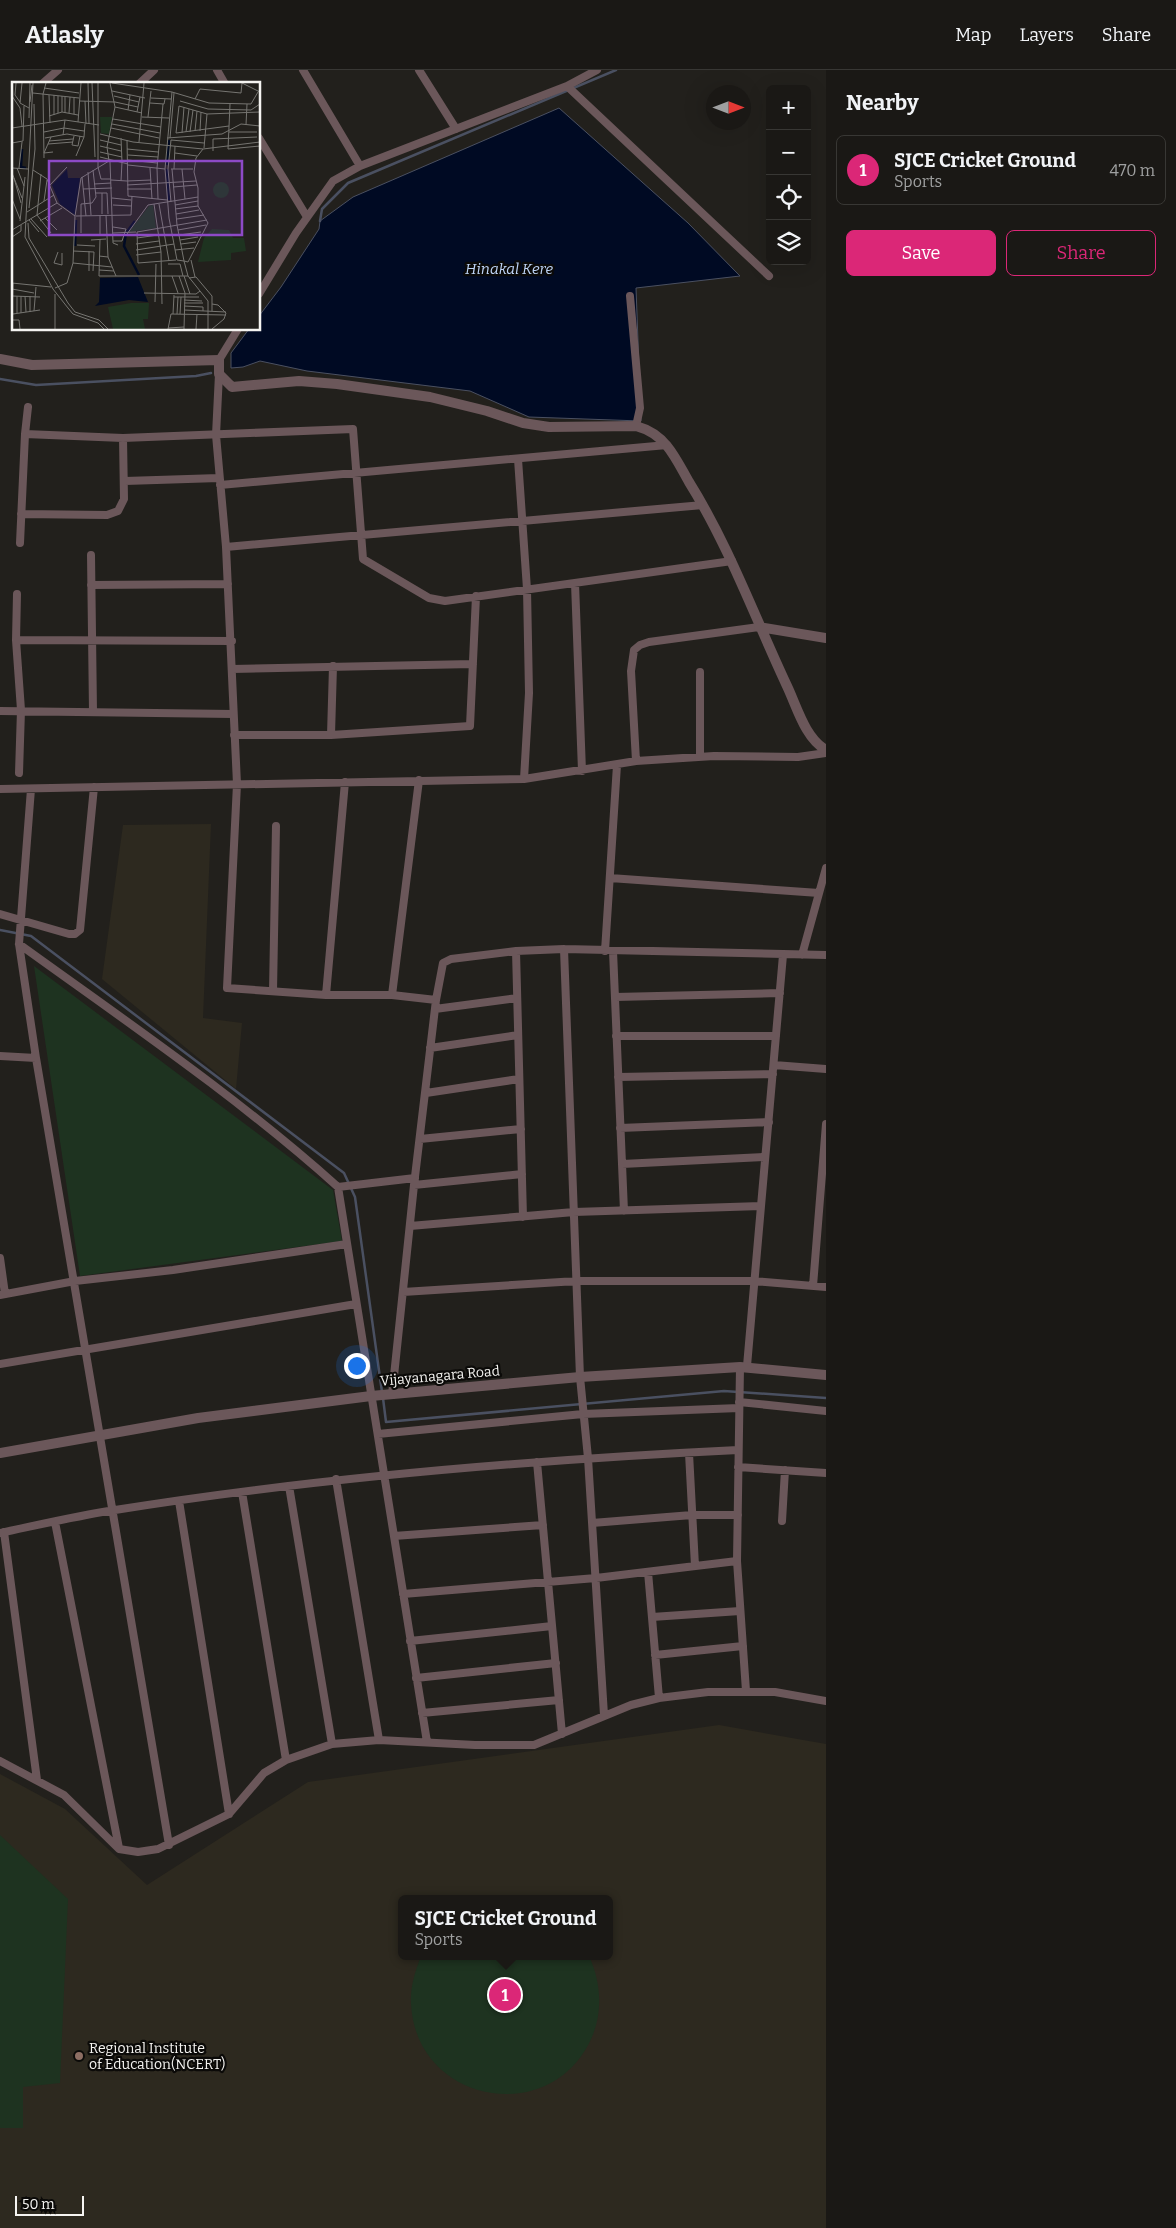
<!DOCTYPE html>
<html lang="en">
<head>
<meta charset="utf-8">
<style>
	body { margin:0; font-family:Bitter,serif; background:#272522; color:#f1f3f6 }
	.controls { position:absolute; right:15px; top:15px; display:grid; overflow:hidden; border-radius:8px; box-shadow:0 5px 20px #0002 }
	.controls button { width:45px; height:45px; display:grid; place-items:center; padding:0; border:0; border-bottom:1px solid #383734; background:#1a1815; color:#f1f3f6; font:25px sans-serif }
	.compass { position:absolute; left:706px; top:15px; width:45px; height:45px; border-radius:50%; background:#1a1815; box-shadow:0 5px 20px #0002; rotate:90deg }
	.scale { position:absolute; left:15px; bottom:12px; width:69px; box-sizing:border-box; padding-left:5px; border:2px solid #f5f4f1; border-top:0; font-size:14px; line-height:18px; white-space:nowrap; color:#f5f4f1; -webkit-text-stroke:4px #0b0a08; paint-order:stroke }
	.you { position:absolute; left:356px; top:1295px; width:18px; height:18px; margin:-12px; border:4px solid #fff; border-radius:50%; background:#1a73e8; box-shadow:0 0 0 8px #1a73e833 }
	.badge { display:grid; place-items:center; width:32px; height:32px; border-radius:50%; background:#db2777; color:#fff; font-size:16px; font-weight:700 }
	.pin { position:absolute; translate:-50% -50%; border:2px solid #fff; box-shadow:0 1px 5px #0006 }
	.popup { position:absolute; left:398px; top:1825px; width:215px; height:65px; box-sizing:border-box; display:grid; place-content:center; border-radius:8px; background:#1a1815; filter:drop-shadow(0 1px 4px #0005); font-size:16px; white-space:nowrap; color:#9fa0a0 }
	.popup b { font-size:19px; color:#f1f3f6 }
	.popup::after { content:''; position:absolute; left:50%; top:100%; margin-left:-10px; border:10px solid transparent; border-top-color:#1a1815 }
	.list { margin:0; padding:0; list-style:none }
	h2 { display:flex; justify-content:space-between; align-items:center; height:65px; margin:0; padding:0 20px; font-size:21px }
	h2 small { font-size:16px; font-weight:400; color:#9fa0a0 }
	.list li { display:grid; grid-template-columns:32px 1fr auto; gap:15px; align-items:center; box-sizing:border-box; height:70px; margin:0 10px 10px; padding:0 10px; border:1px solid #383734; border-radius:8px }
	.list b { display:block; font-size:19px; white-space:nowrap }
	.list p { margin:0; font-size:16px; white-space:nowrap; color:#9fa0a0 }
	.list em { font-size:16px; font-style:normal; color:#9fa0a0 }
	.actions { display:flex; gap:10px; padding:15px 20px }
	.actions a { flex:1; padding:11px 0; border:1px solid #db2777; border-radius:8px; text-align:center; font-size:18px; color:#db2777 }
	.actions .main { background:#db2777; color:#fff }
	.icon { flex:none; width:28px; height:28px; fill:none; stroke:currentColor; stroke-width:2; stroke-linecap:round; stroke-linejoin:round }
	.map { position:relative; flex:none; width:826px; height:2158px; overflow:hidden }
	header { display:flex; align-items:center; gap:30px; box-sizing:border-box; height:70px; padding:0 25px; background:#1a1815; border-bottom:1px solid #383734 }
	header strong { font-size:24px }
	nav { display:flex; gap:28px; margin-inline-start:auto; font-size:18px }
	main { display:flex }
	aside { flex:1; background:#1a1815 }
	.map>svg:first-child { display:block }
	.built { fill:#2d291f; fill-rule:evenodd }
	.green { fill:#1e3320 }
	.water { fill:#000a23; stroke:#4a5061 }
	.lines { fill:none; stroke-linecap:round; stroke-linejoin:round }
	.stream { stroke:#4a5061; stroke-width:2.5 }
	.minor { stroke:#6b575a; stroke-width:8 }
	.tertiary { stroke:#6b575a; stroke-width:10 }
	.education-dot { fill:#8d6e63; stroke:#0b0a08; stroke-width:2 }
	.labels { text-anchor:middle; dominant-baseline:central; stroke-width:4.5; stroke-linejoin:round; paint-order:stroke }
	.street-label { font-size:14px; fill:#f5f4f1; stroke:#0b0a08 }
	.poi-label { font-size:14px; fill:#f5f4f1; stroke:#0b0a08; text-anchor:start }
	.water-label { font-size:15px; font-style:italic; fill:#bed4f6; stroke:#0b0a08 }
	.inset-river { fill:none; stroke:#000a23; stroke-width:2.5 }
	.inset-road { fill:none; stroke:#767571; stroke-width:1 }
	.view { fill:#8d4ac6; fill-opacity:0.15; stroke:#8d4ac6; stroke-width:2.5 }
	.inset-edge { fill:none; stroke:#f5f4f1; stroke-width:2.5 }
</style>
</head>
<body>
<header>
<strong>Atlasly</strong>
<nav><a>Map</a><a>Layers</a><a>Share</a></nav>
</header>
<main>
<div class="map">
<svg width="826" height="2158" viewBox="0 0 826 2158">
	<rect width="100%" height="100%" fill="#22201c"/>
	<!-- built -->
	<path class="built" d="M211,754L203,948L242,953L236,1019L102,909L123,755Z
		M719,1655L826,1674V2158H0V1704L65,1739L147,1815L308,1712ZM401,1829H609V1886H401Z"/>
	<!-- green -->
	<path class="green" d="M34,896L333,1120L342,1171L80,1206Z
		M0,1765L68,1829L60,2013L23,2017V2058H0Z
		M421,1886H589C601,1912 603,1941 592,1967C552,2059 416,2034 411,1934C410,1917 415,1902 421,1886Z"/>
	<!-- water -->
	<path class="water" d="M559,38L688,153L740,206L636,218L641,351L529,347L470,321L307,301L260,291L243,297L231,298V283L249,259H259V246L281,217L319,159L320,151L353,127Z"/>
	<g class="lines">
		<!-- stream -->
		<path class="stream" d="M320,151L322,139L348,113L616,0
			M0,309L36,315L196,306L211,303
			M0,860L31,866L344,1103L355,1127L382,1322
			M383,1328L386,1352L724,1321L826,1328"/>
		<!-- minor -->
		<path class="minor" d="M217,0L225,14
			M303,0L360,96L567,16L597,0
			M419,0L456,59
			M42,14L58,0
			M139,14L154,0
			M567,16L769,206
			M259,68L307,147
			M259,224L296,163L333,111L360,96
			M630,226L640,338L636,356
			M219,290L238,259
			M219,304L216,365L226,477L237,714L227,918L326,925H392L436,930
			M25,364L123,368L353,359L363,489L429,528L445,531L732,491
			M518,389L527,519L529,623L524,709
			M125,411L219,408
			M220,415L667,375
			M21,444L107,445L118,441L124,429L123,368
			M20,473L25,364L28,337
			M226,477L703,435
			M91,485L93,642
			M575,513L582,701
			M91,515L228,514
			M17,524L16,570L21,640L19,703
			M16,570L232,571
			M232,599L473,594
			M700,602V687
			M0,641L233,644
			M234,665H331L470,656L476,526
			M331,665L333,596
			M636,691L631,601L634,580L640,575L649,572L759,557
			M0,719L524,709L636,691L714,686L798,687L826,683
			M31,719L19,874L36,988
			M610,808L819,823
			M0,844L69,864H75L80,860L94,717
			M19,874C127,952 239,1028 338,1117L427,1672
			M564,879L580,1307L588,1388L604,1645
			M516,881L523,1147
			M605,881L617,695
			M613,881L624,1141
			M802,885L826,798
			M273,921L276,756
			M326,925L345,712
			M392,925L419,710
			M615,927L780,923
			M435,939L517,928
			M616,966H776
			M430,978L518,965
			M0,986L36,988L169,1775
			M774,995L826,999
			M618,1007L773,1004
			M426,1023L519,1009
			M620,1058L769,1052
			M420,1069L521,1059
			M622,1094L765,1087
			M414,1115L522,1104
			M338,1117L415,1108
			M410,1156L574,1142L761,1136
			M0,1188L5,1224
			M813,1216L826,1054
			M403,1222L577,1211H754L826,1217
			M0,1225L75,1211L173,1200L347,1174
			M0,1294L356,1234
			M747,1296L783,885
			M740,1297L737,1491L746,1621
			M392,1325L414,1115L436,930L443,893L451,889L516,881L564,879L826,885
			M739,1332L826,1341
			M378,1364L583,1344L739,1338
			M689,1383L695,1496
			M537,1392L562,1664
			M738,1397L826,1403
			M336,1409L379,1670
			M289,1416L332,1674
			M242,1422L286,1690
			M179,1431L229,1744
			M782,1451L785,1400
			M55,1452L119,1778
			M592,1453L692,1445H738
			M4,1462L37,1710
			M0,1463C38,1455 76,1446 115,1440C321,1407 529,1390 738,1380
			M394,1466L543,1455
			M648,1502L659,1628
			M403,1524L596,1508L737,1491
			M652,1547L740,1541
			M410,1571L552,1556
			M655,1585L743,1576
			M416,1608L556,1593
			M422,1643L559,1630
			M0,1691L64,1725L119,1779L138,1782L158,1779L229,1744L264,1703L286,1690L332,1674L379,1670L475,1675H534L631,1635L659,1628L708,1622H775L826,1631"/>
		<!-- tertiary -->
		<path class="tertiary" d="M0,289L32,295L219,290V304L232,317L299,311L337,314L430,327L487,341L523,353L549,357L636,356C647,359 659,366 667,376C676,387 682,400 689,412C729,476 755,548 787,616C797,637 805,668 826,680
			M759,557L826,568
			M0,1383L198,1348L371,1326L580,1307L740,1297L826,1305"/>
	</g>
	<!-- markers -->
	<circle class="education-dot" cx="79" cy="1986" r="5"/>
	<g class="labels">
		<!-- street labels -->
		<g class="street-label">
			<text transform="translate(440 1306) rotate(-5)">Vijayanagara Road</text>
		</g>
		<!-- poi labels -->
		<g class="poi-label">
			<text x="89" y="1978">Regional Institute<tspan x="89" dy="16">of Education(NCERT)</tspan></text>
		</g>
		<!-- water labels -->
		<g class="water-label">
			<text x="509" y="199">Hinakal Kere</text>
		</g>
	</g>
	<!-- overview -->
	<g transform="translate(12 12)">
		<rect width="248" height="248" fill="#22201c"/>
		<path d="M88,35H100L97,52L89,51ZM201 108a8 8 0 1 1 16 0a8 8 0 1 1-16 0ZM141,123L144,146L117,150L137,124ZM200,147L217,148L221,156H232L234,169L219,171V178L186,180L192,156ZM119,221H137L136,237H131L133,247H101L96,225Z" fill="#1e3320"/>
		<path d="M55,87L56,96H68L63,133L48,122L40,103ZM126,195L136,220L117,218L83,224L87,220L88,196Z" fill="#000a23"/>
		<path class="inset-river" d="M10,67L9,85L14,86M155,83L157,58M155,87L157,118M123,139L114,151L112,164L127,193M63,164L64,138"/>
		<path class="inset-road" d="M4,1L3,13L8,20M10,1L8,21L17,26M21,1L13,155L41,207L56,226L61,232L86,241L92,247M76,1L77,42M80,1L83,75M86,1V85L89,97H98M100,1L160,10L197,21L239,22L246,10M230,1L248,10M32,6L67,11M100,9L133,16M160,10L153,87L157,136L165,178L172,179L176,194L196,219V247M21,11L67,16M37,13L38,41M42,13V33M0,14L8,26L10,44M46,14V31M50,14V30M102,14L127,20M53,15V31M139,16L159,17M183,17L188,7L229,11L230,1M67,19L103,20L126,25M73,19L74,42M168,19L196,27L239,28L248,22M18,20L20,3M138,21L152,22L153,17M218,22L216,67L248,64M167,24L195,32L248,30M103,25L130,31M116,28L118,13M125,30L128,15M57,31L58,15M62,32V16M37,34L50,30L66,33M130,35L157,36M136,35L139,9M17,36L18,1M101,37L149,45M66,40L69,1M100,42L148,51M234,43L235,22M0,46L53,38L87,43M99,46L147,56M183,49L185,29M188,49L189,30M32,50L52,46L72,49M174,50L177,27M178,50L181,28M217,50H245M164,51L217,44M164,51L167,24M170,51L172,25M88,52L121,60L191,67L248,60M51,53L53,38M62,54L60,63L66,64L68,54M39,55L32,71L41,70M33,56L55,52L72,55L73,42M109,56L110,80M155,56L210,52L229,42L248,44M158,56L162,11M88,58L109,63M115,58L116,114L155,118M37,59L61,57M127,60L132,1M0,61L11,59L12,24M36,62L61,60M88,64L109,69M192,66L195,32M115,67L146,70M201,69V57L245,55M88,70L110,75M163,71L185,74M116,73L146,75M64,74L72,55M88,75L116,82M32,76L31,12L34,1M116,78L145,81M98,80L101,161L106,163M116,83L153,87M0,86L16,87M5,86L12,104M7,86L10,60M138,86L140,117M156,87L159,58L192,61M156,87L159,120M159,87H181M160,87L165,143L172,179L176,180L196,141L186,124V106L182,90L184,76L191,67M162,87L163,64M170,87L173,117M76,90L79,133M0,91L10,116M29,92L25,133L39,151M70,95L74,134M2,96L9,121M99,98L115,99M109,99L110,80M115,99L139,98M82,102L99,101M38,103L55,85M115,103L184,99M161,105L185,103M71,107L100,106M115,107H139M84,111H95L96,132M90,111V132M100,116L119,118M0,117L8,137M146,117L145,86L151,22M32,119L35,98M45,121L63,134M142,122L149,170L150,222M147,122L157,179M101,123L119,124M163,123L186,119M17,126L23,67L22,22M163,127L186,124M15,130L42,113M164,132L187,128M94,133L96,175M64,134L119,133L120,114M33,136L45,148M19,137L35,155M165,137L192,133M17,138L27,150M8,139L13,95M28,139L50,126M16,141L17,156L56,221L63,230L87,238L96,247M101,145L114,147L110,159H101M0,148L45,121L35,97L21,88M166,148L194,143M69,151V122L80,121L84,115L81,88M101,151L124,150M88,152V133M115,152L136,123L186,115M167,153L189,150M0,155L9,149V143M125,156L146,153M88,157L87,194H176M79,158L94,157M168,158L186,155M124,162L147,159M169,162L184,160M65,163L83,164M0,165V190M124,168L162,162M163,168L182,166M61,169L82,170L81,189M77,169V189M46,170L42,181L50,183V171M124,173L149,170M87,174L96,175L104,194M164,178L126,181L125,150L195,138M179,178L183,195M61,181L100,185M156,182H168L171,194M87,188L102,189M160,194L166,211M167,194L173,211L172,247M172,194L178,212M177,196L184,195L200,214V229M0,201L39,205M43,206L55,201L61,181L63,134L69,96L97,79L95,65L103,25L98,1M0,207L22,211M132,211L184,212L188,209M0,214L28,215M5,214V231M9,214V231M13,214L14,230M18,214V230M162,215H187M172,218L190,219M143,220L144,182M172,221H191M200,222L206,223L214,231L212,237L200,247M172,224L191,225V229M172,228L214,230M22,229L24,205M0,232L1,201M1,232L28,228M161,232L162,213M165,232L166,215M168,232L169,215M0,238H7L8,247M156,246L172,245M43,247V212M156,247L159,232L214,233M184,247L185,232"/>
		<path class="view" d="M37,79H230V153H37Z"/>
		<rect width="248" height="248" class="inset-edge"/>
	</g>
</svg>
<div class="controls">
<button>+</button>
<button>−</button>
<button><svg class="icon" aria-label="locate" viewBox="0 0 24 24"><circle cx="12" cy="12" r="6"/><path d="M12 2v4M12 18v4M2 12h4M18 12h4"/></svg></button>
<button><svg class="icon" aria-label="layers" viewBox="0 0 24 24"><path d="M12 4l9 5-9 5-9-5zM3 14l9 5 9-5"/></svg></button>
</div>
<svg class="compass" viewBox="-18 -18 36 36"><path d="M0-13l5 13h-10z" fill="#e53935"/><path d="M0 13l5-13h-10z" fill="#9fa0a0"/></svg>
<div class="scale">50 m</div>
<div class="you"></div>
<div class="pin badge" style="left:505px;top:1925px">1</div>
<div class="popup"><b>SJCE Cricket Ground</b>Sports</div>
</div>
<aside>
<h2>Nearby<small></small></h2>
<ul class="list">
<li><span class="badge">1</span><div><b>SJCE Cricket Ground</b><p>Sports</p></div><em>470 m</em></li>
</ul>
<div class="actions"><a class="main">Save</a><a>Share</a></div>
</aside>
</main>
</body>
</html>
